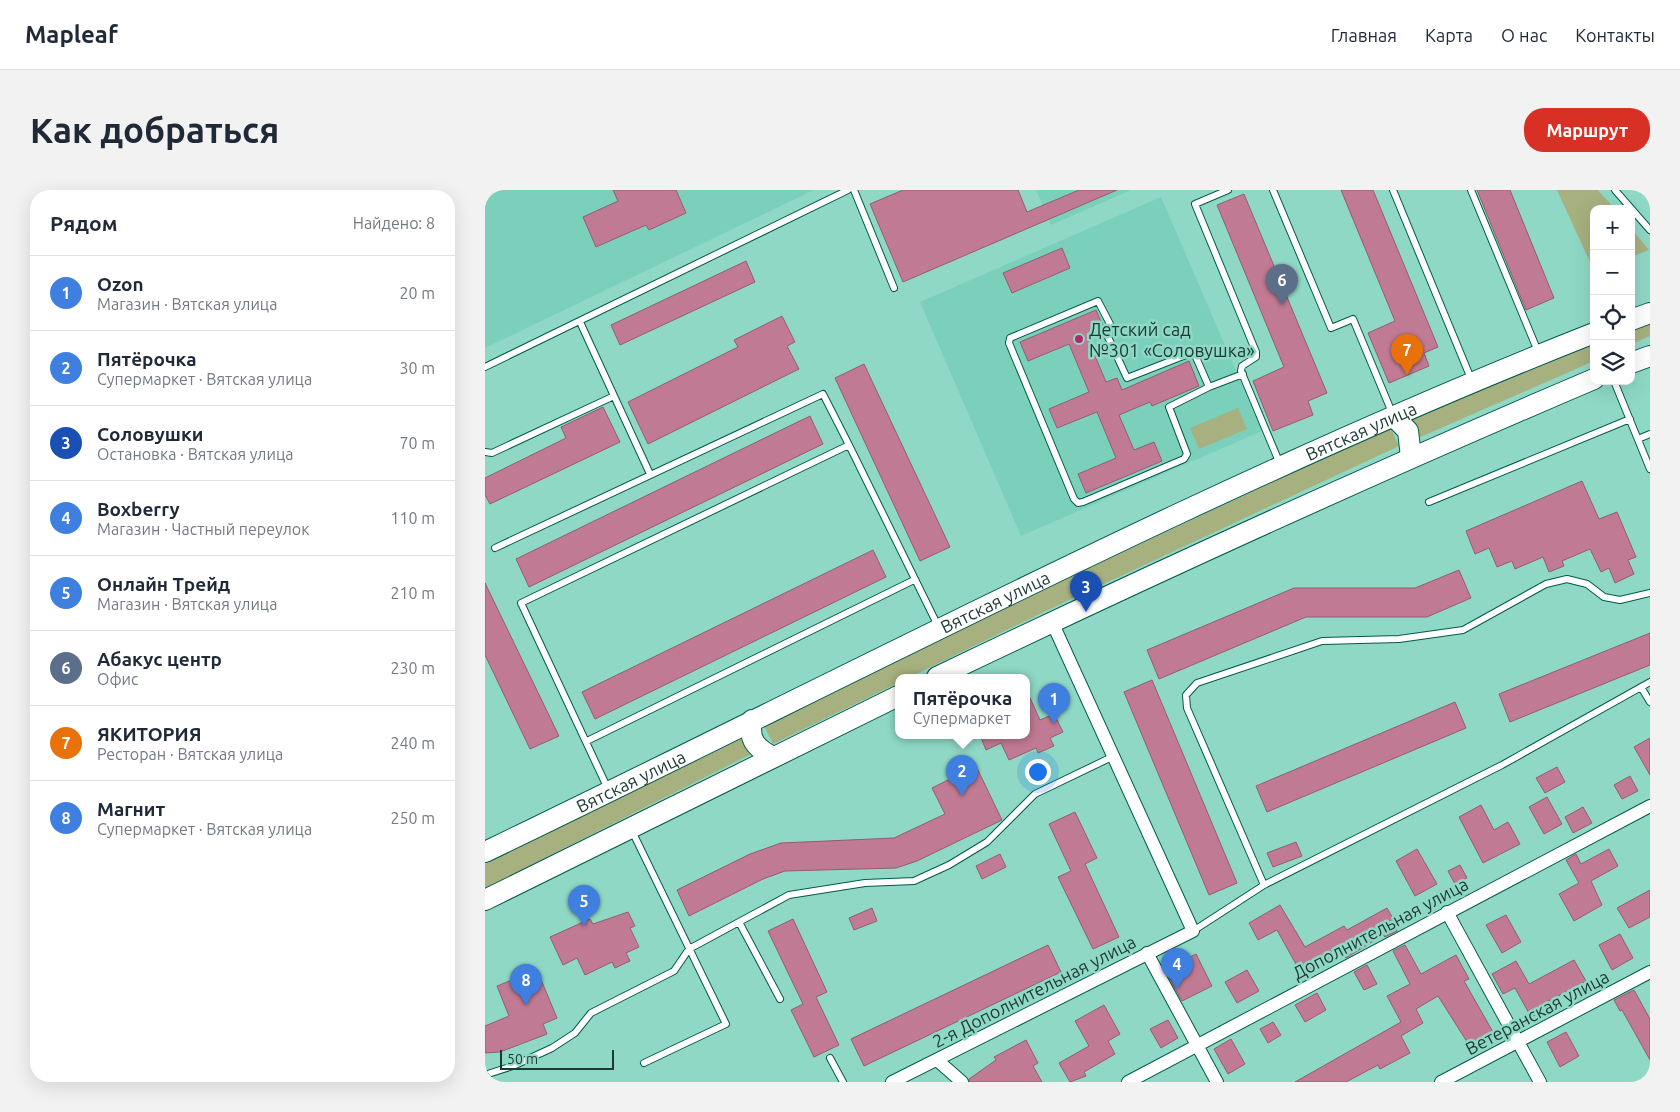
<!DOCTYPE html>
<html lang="ru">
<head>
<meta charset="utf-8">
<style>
	body { margin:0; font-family:Ubuntu,sans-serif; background:#f2f2f3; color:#1f2937 }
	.controls { position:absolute; right:15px; top:15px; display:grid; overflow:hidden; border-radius:10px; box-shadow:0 5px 20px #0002 }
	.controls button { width:45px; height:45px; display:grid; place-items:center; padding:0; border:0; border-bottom:1px solid #e0e1e3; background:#fff; color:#1f2937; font:25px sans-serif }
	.scale { position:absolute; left:15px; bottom:12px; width:114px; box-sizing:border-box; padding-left:5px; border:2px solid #1b3a33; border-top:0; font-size:14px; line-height:18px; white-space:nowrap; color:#1b3a33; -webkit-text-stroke:4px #8fd8c6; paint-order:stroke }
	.you { position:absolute; left:552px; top:581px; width:18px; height:18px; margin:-12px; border:4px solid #fff; border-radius:50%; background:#1a73e8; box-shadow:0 0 0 8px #1a73e833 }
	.badge { display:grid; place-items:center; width:32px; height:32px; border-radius:50%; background:#d93025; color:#fff; font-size:16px; font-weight:700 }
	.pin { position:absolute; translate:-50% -41px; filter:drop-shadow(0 1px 2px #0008) }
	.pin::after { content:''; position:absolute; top:26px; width:18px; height:15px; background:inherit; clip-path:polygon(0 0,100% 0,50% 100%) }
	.popup { position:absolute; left:410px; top:484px; width:135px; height:65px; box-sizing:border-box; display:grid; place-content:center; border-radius:10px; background:#fff; filter:drop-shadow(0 1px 4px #0005); font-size:16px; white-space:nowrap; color:#747a83 }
	.popup b { font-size:19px; color:#1f2937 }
	.popup::after { content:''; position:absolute; left:50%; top:100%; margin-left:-10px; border:10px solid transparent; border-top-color:#fff }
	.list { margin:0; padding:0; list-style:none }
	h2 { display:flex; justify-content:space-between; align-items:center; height:65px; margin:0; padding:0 20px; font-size:21px }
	h2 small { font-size:16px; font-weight:400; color:#747a83 }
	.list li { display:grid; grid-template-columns:32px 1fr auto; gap:15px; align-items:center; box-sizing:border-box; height:75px; padding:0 20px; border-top:1px solid #e0e1e3 }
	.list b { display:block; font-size:19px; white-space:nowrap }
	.list p { margin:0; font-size:16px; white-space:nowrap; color:#747a83 }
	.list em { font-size:16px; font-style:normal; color:#747a83 }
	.icon { flex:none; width:28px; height:28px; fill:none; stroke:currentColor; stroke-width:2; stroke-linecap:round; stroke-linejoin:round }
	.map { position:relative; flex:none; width:1165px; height:892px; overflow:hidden; border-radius:20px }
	header { display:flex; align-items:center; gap:30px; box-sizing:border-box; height:70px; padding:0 25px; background:#fff; border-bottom:1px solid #e0e1e3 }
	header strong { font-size:24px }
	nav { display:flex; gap:28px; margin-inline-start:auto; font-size:18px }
	.intro { display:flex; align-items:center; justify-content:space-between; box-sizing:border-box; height:120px; padding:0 30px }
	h1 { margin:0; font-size:35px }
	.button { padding:12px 22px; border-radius:20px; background:#d93025; color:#fff; font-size:18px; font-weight:700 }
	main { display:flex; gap:30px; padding:0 30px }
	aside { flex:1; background:#fff; border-radius:20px; box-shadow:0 5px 20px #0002 }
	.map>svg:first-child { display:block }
	.built { fill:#7bd0bc }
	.green { fill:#a7b07f }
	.building { fill:#c17a93; stroke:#955c71 }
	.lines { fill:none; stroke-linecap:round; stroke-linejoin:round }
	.service-casing { stroke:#005a4b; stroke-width:8 }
	.minor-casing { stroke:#005a4b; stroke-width:14 }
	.primary-casing { stroke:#005a4b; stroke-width:22 }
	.service { stroke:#fff; stroke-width:6 }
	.minor { stroke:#fff; stroke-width:12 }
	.primary { stroke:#fff; stroke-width:20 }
	.poi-dot { fill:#b2296a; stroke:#8fd8c6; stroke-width:2 }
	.labels { text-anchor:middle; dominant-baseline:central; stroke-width:5; stroke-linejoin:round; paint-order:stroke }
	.poi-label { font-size:18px; fill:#1b3a33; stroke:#8fd8c6; text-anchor:start }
	.street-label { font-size:18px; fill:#1b3a33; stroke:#8fd8c6 }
</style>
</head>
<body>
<header>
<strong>Mapleaf</strong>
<nav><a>Главная</a><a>Карта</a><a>О нас</a><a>Контакты</a></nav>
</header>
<div class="intro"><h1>Как добраться</h1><a class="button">Маршрут</a></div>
<main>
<aside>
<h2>Рядом<small>Найдено: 8</small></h2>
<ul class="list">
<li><span class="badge" style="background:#3f7fe0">1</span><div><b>Ozon</b><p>Магазин · Вятская улица</p></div><em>20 m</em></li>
<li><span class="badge" style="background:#3f7fe0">2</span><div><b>Пятёрочка</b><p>Супермаркет · Вятская улица</p></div><em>30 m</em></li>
<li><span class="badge" style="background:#1a4fb4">3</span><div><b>Соловушки</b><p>Остановка · Вятская улица</p></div><em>70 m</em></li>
<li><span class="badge" style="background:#3f7fe0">4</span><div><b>Boxberry</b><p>Магазин · Частный переулок</p></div><em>110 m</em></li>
<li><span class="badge" style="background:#3f7fe0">5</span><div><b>Онлайн Трейд</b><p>Магазин · Вятская улица</p></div><em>210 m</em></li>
<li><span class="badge" style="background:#5c6f8a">6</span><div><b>Абакус центр</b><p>Офис</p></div><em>230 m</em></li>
<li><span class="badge" style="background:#e8710a">7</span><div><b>ЯКИТОРИЯ</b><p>Ресторан · Вятская улица</p></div><em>240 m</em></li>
<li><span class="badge" style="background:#3f7fe0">8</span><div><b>Магнит</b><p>Супермаркет · Вятская улица</p></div><em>250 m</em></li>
</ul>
</aside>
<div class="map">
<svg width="1165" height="892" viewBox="0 0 1165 892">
	<rect width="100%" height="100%" fill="#8fd8c6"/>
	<!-- built -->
	<path class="built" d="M0,0H329L0,158Z
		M551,0H646L566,35Z
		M676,7L777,241L536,346L435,112Z"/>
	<!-- green -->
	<path class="green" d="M1072,0H1113L1130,19H1109V81Z
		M1146,38L1164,60L1146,67Z
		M1165,132V146L1146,154V138Z
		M1109,152V171L933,248L923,228Z
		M753,218L762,239L714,259L705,238Z
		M905,237L914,256L563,420L425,487H413V493L288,554L279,536L555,401Z
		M261,546L270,562L0,698V674Z"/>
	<!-- building -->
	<path class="building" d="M128,0H191L201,23L164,40L161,35L111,57L98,27L133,11Z
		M418,0H533L542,22L594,0H632L418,92L385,14Z
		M856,0H888L953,157L939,163L944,176L904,193L883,143L910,131Z
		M992,0H1025L1069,108L1041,120Z
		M759,4L842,203L823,211L828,225L788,241L768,191L799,177L732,15Z
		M577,58L585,78L527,103L518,83Z
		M261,71L270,92L135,155L126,135Z
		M611,120L619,139L602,147L621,192L632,188L637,200L704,171L714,196L667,216L665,212L634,225L649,260L669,252L677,271L601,303L593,284L631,268L612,222L572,238L564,219L604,202L584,154L543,171L535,152Z
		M297,126L310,152L302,156L314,179L163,254L143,212L253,157L249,150Z
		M379,174L465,357L435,371L350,188Z
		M118,217L135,252L5,314L0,305V288L81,248L76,237Z
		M325,226L338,254L44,397L31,369Z
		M1097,291L1114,329L1132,322L1151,367L1143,370L1149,384L1130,393L1124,378L1116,382L1105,359L1077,371L1079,376L1064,382L1058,367L1030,379L1027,371L1012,377L1004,358L990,364L981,341Z
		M388,360L401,387L110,529L97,502Z
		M974,380L986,408L942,427H821L674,489L662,460L809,398H930Z
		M0,393L74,546L45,559L0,465Z
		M1165,443V475L1025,532L1014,504Z
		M667,490L752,693L724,705L639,502Z
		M541,499L555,530L569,524L578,542L565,548L569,556L553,563L551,558L524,570L516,553L501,560L495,545H541Z
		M970,512L981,538L782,622L771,596Z
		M1165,548V585L1149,557Z
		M491,576L517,630L432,671L411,678L300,681L278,689L204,726L192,700L265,664L296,653L409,648L460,624L447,598Z
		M1072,577L1080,592L1060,603L1051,588Z
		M1145,586L1153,601L1137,609L1129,595Z
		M1062,607L1077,634L1059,644L1044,617Z
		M996,615L1009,640L1023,632L1035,654L998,673L974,627Z
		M1098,617L1107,633L1088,643L1080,627Z
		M590,622L612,668L600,674L634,747L608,759L573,687L586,681L564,634Z
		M811,652L817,666L788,677L782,663Z
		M932,659L952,694L930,706L911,671Z
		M1124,659L1133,676L1106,691L1117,715L1089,731L1074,704L1094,693L1081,670L1091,664L1096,674Z
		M515,664L521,677L497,689L491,676Z
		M975,675L982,688L970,694L963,681Z
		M1165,700V727L1144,738L1132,718Z
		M795,715L820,757L859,736L862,740L902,718L913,737L911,738L912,741L900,747L898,745L861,768L859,764L850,769L849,766L817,785L792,740L773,750L764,733Z
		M387,718L392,731L369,740L364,728Z
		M143,722L150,736L145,738L154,757L141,763L145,771L130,778L127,772L100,785L92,768L78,775L65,747L105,729L108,734Z
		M1021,725L1036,752L1017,763L1001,735Z
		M308,729L342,802L331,807L354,855L329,867L306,820L318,814L283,741Z
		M1135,744L1148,768L1127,780L1114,755Z
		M563,755L576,782L379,876L366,849Z
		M920,755L936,784L971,765L984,789L979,791L1008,842L984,855L953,806L931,819L938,833L916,846L925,863L895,879L893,875L861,892H810L916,832L902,806L925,794L908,761Z
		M711,764L727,796L697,811L680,780Z
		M1089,770L1101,791L1062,812L1065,817L1046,827L1030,798L1018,804L1007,784L1031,771L1044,794Z
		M882,775L892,794L879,800L869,782Z
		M52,780L72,828L58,834L62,844L15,862L0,863V836L24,826L12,796Z
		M762,780L774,801L752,813L740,792Z
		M1149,800L1165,829V870L1137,820L1135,821L1129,810Z
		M832,803L841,820L820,832L810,815Z
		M619,815L635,844L623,851L630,864L599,882L601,886L585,892L574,873L604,856L590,831Z
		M683,830L693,848L676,858L665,839Z
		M788,832L796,845L783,853L775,839Z
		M1081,842L1094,866L1075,877L1062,852Z
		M746,849L760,874L743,884L729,859Z
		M541,850L553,873L548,876L557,892H485L484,889L511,870L509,867Z"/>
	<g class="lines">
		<!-- service casing -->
		<g class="service-casing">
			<path id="service" d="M369,0L409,98
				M743,0L710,14L771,162V167L757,176L756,181L795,274
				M788,0L846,138L868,129L908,225
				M908,0L987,191
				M986,0L1054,164
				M1130,0L1165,40
				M95,132L165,284
				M0,177L363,0
				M1129,191L1165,279
				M724,197L684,217L702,264L699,269L598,312L593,313L589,309L524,153L525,148L613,111L625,134L623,147L642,188L706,163L710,165L724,197L758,184
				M1153,249L1165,244
				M0,262L7,263L129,206
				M944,312L1145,229
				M10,358L338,204L364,255
				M1156,497L1165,512
				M102,551L429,390
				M123,599L36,413L364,255L453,436
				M147,641L241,834L159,873
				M779,695L702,518L701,505L712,493L837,451L914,449L978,440L1061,394L1082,389L1102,394L1119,407L1135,410L1165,403
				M254,732L295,809
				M708,741L779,695L1017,575L1165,492
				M345,868L358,892
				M0,885L28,876L67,858L90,843L106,823L189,781L204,759L304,705L380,693L429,691L464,675L502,652L550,604L629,566"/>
		</g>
		<!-- minor casing -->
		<g class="minor-casing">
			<path id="minor" d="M962,722L1055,892
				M662,763L732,892
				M452,870L477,892
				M407,892L708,741L567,432
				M643,892L1165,616
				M956,892L1165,782"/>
		</g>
		<!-- primary casing -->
		<g class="primary-casing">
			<g id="primary">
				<path d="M1146,130L1165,123"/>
				<path d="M1146,173L1165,166"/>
				<path d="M908,226L923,241L926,267"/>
				<path d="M452,487C669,383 888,283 1109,189"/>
				<path d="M267,530C263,550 271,558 288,567"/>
				<path id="s1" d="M0,662C368,485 728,293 1109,143"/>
				<path d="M0,710L413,506"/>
			</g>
		</g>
		<!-- service -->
		<use href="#service" class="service"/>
		<!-- minor -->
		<use href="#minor" class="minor"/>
		<!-- primary -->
		<use href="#primary" class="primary"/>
	</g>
	<!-- markers -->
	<circle class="poi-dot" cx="594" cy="149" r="5"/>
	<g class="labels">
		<!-- poi labels -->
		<g class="poi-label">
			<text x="604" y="139">Детский сад<tspan x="604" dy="21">№301 «Соловушка»</tspan></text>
		</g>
		<!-- street labels -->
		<g class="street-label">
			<text stroke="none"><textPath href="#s1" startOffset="972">Вятская улица</textPath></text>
			<text stroke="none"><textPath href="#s1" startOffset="568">Вятская улица</textPath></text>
			<text stroke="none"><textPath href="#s1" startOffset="162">Вятская улица</textPath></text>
			<text transform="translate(895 738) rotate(-28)">Дополнительная улица</text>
			<text transform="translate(549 801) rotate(-27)">2-я Дополнительная улица</text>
			<text transform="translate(1052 822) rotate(-28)">Ветеранская улица</text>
		</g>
	</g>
</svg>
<div class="controls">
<button>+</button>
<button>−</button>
<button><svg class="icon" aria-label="locate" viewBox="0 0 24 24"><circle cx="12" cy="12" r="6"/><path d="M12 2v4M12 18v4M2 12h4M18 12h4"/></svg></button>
<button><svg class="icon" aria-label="layers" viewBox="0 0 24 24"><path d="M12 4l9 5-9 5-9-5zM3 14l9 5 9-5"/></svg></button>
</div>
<div class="scale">50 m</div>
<div class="you"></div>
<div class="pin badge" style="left:569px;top:534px;background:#3f7fe0">1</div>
<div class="pin badge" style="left:477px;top:606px;background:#3f7fe0">2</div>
<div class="popup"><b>Пятёрочка</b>Супермаркет</div>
<div class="pin badge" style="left:601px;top:422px;background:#1a4fb4">3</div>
<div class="pin badge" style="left:692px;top:799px;background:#3f7fe0">4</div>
<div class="pin badge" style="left:99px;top:736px;background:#3f7fe0">5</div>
<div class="pin badge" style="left:797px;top:115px;background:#5c6f8a">6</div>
<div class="pin badge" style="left:922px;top:185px;background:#e8710a">7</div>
<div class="pin badge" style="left:41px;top:815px;background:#3f7fe0">8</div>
</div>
</main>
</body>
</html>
